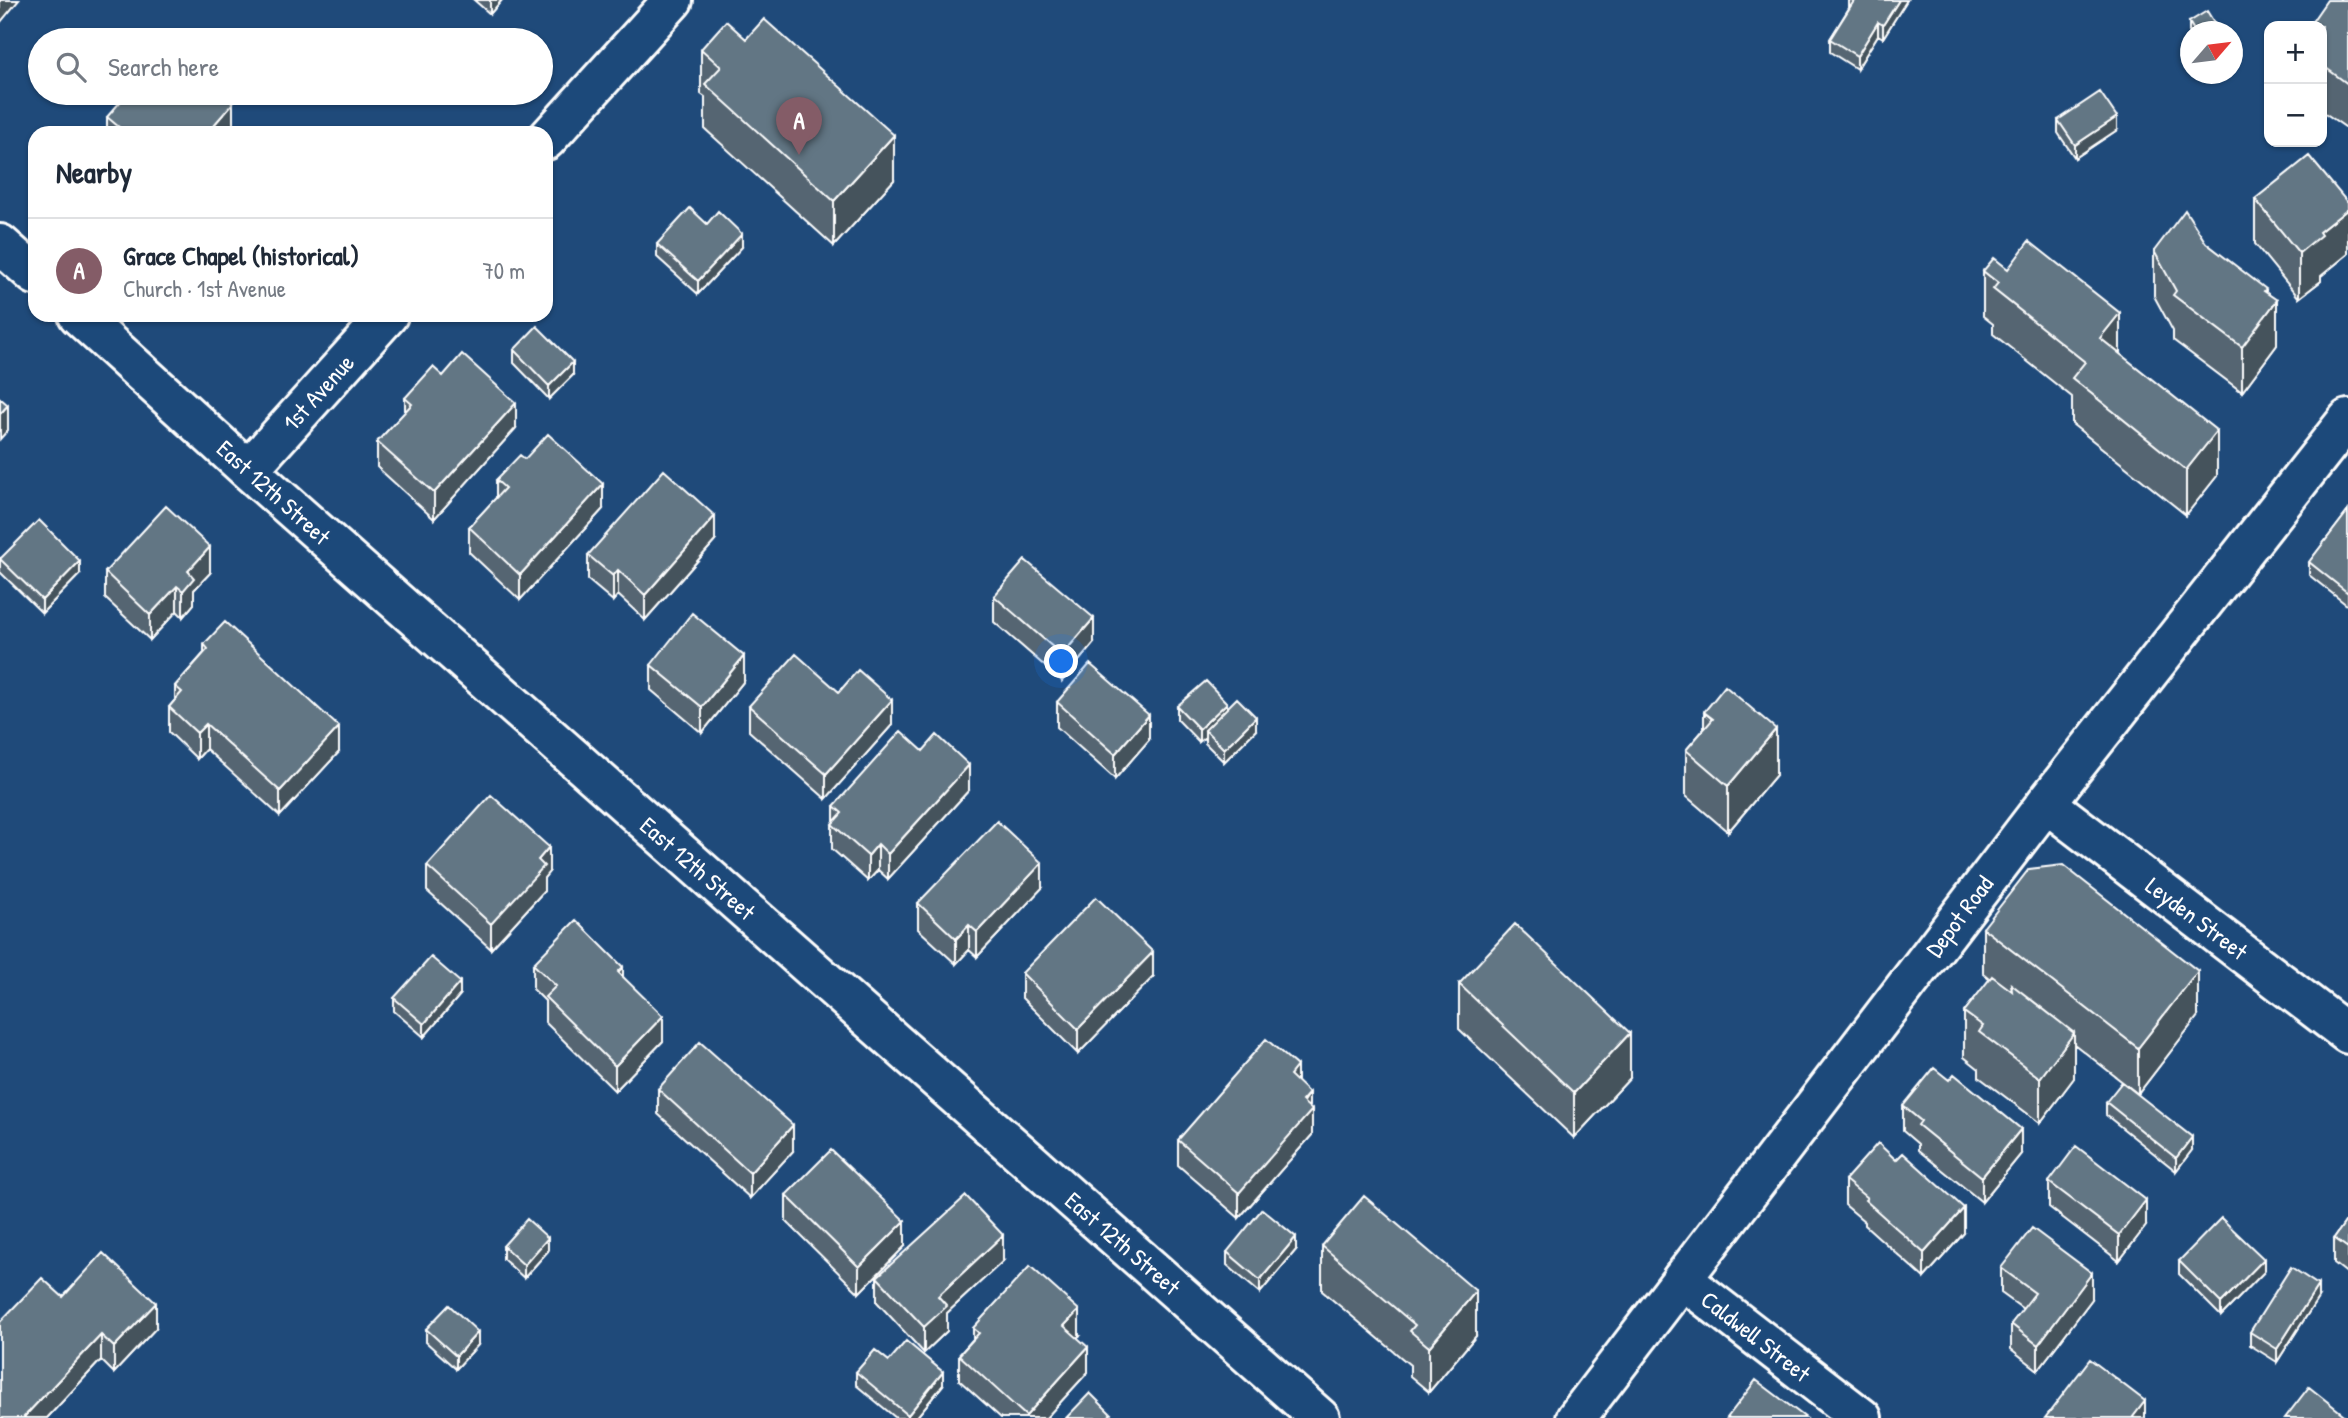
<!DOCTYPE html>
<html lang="en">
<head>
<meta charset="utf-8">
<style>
	body { margin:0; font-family:"Patrick Hand",sans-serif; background:#f6f6f7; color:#1f2937 }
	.controls { position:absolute; right:21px; top:21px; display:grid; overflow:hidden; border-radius:14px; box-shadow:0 2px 5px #0004 }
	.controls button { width:63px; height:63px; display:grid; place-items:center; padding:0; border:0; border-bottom:2px solid #e0e1e3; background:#fff; color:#1f2937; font:35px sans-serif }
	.compass { position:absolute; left:2180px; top:21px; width:63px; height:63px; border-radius:50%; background:#fff; box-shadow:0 2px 5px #0004; rotate:62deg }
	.you { position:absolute; left:1062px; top:662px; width:24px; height:24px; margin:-18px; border:5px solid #fff; border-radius:50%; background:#1a73e8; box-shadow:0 0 0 10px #1a73e833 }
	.badge { display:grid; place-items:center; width:46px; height:46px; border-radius:50%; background:#845c67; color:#fff; font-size:23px; font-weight:700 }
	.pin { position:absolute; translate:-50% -58px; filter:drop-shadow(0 2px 4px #0008) }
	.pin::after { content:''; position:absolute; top:37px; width:24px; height:21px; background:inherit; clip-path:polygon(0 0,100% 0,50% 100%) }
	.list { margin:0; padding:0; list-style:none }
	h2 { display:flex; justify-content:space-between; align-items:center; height:91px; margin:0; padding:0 28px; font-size:30px }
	h2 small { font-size:23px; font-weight:400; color:#747a83 }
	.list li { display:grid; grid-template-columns:46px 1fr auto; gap:21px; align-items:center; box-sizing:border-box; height:105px; padding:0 28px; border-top:2px solid #e0e1e3 }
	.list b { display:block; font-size:26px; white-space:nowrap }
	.list p { margin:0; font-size:23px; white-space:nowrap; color:#747a83 }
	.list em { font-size:23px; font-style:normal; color:#747a83 }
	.icon { flex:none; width:38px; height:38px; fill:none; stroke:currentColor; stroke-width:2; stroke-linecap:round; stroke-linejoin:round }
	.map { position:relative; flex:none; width:2348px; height:1418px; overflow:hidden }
	.search { position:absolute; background:#fff; box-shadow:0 2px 5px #0004; left:28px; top:28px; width:525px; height:77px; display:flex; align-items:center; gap:18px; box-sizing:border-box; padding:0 24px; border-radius:38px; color:#747a83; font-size:26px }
	.panel { position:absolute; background:#fff; box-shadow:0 2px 5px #0004; left:28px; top:126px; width:525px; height:196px; border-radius:21px }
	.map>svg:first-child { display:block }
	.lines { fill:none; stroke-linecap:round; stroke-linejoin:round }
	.street-casing { stroke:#fff; stroke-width:44 }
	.secondary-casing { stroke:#fff; stroke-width:44 }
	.street { stroke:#1f4a7a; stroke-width:38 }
	.secondary { stroke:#1f4a7a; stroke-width:38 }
	.wall { fill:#546572; stroke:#fff; stroke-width:2 }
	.shaded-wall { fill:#45535c; stroke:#fff; stroke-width:2 }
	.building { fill:#627684; stroke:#fff; stroke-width:2 }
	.labels { text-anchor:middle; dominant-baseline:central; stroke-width:5; stroke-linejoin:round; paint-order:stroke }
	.street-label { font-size:24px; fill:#fff; stroke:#1f4a7a }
</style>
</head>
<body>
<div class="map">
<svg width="2348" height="1418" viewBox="0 0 2348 1418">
	<rect width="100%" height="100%" fill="#1f4a7a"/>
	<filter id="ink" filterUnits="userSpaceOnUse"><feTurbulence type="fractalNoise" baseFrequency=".0143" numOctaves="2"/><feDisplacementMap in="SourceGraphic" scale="14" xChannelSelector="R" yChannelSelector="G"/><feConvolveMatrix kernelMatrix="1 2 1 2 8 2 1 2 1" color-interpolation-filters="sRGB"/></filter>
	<g filter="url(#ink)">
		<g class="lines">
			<!-- street casing -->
			<g class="street-casing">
				<path id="street" d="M546,140L673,0
					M0,244L35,275
					M78,315L248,470L1320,1418
					M248,470L388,315
					M2046,803L2348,1034
					M1682,1279L1862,1418"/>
			</g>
			<!-- secondary casing -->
			<g class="secondary-casing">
				<path id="secondary" d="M1576,1418L2046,803L2348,419"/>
			</g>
			<!-- street -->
			<use href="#street" class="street"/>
			<!-- secondary -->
			<use href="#secondary" class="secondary"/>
		</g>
		<!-- wall -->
		<path class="wall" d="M474,0H502L490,14Z
			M1849,0H1907L1883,38L1878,35L1857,69L1830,52V39L1849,8Z
			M2348,0V129L2322,111V26Z
			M2189,22L2220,32H2190V37L2189,35Z
			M701,49L894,180L834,246L705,129V97L701,94Z
			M107,117L233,128L229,133H107Z
			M2058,120L2117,130L2075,158L2058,133Z
			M2255,199L2348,203V254L2321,276V281L2299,298L2255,244Z
			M707,224L742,247L698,294L657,257V244Z
			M2206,243L2266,292L2277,345L2242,392L2173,340V331L2154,296V251Z
			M1983,271L2120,354L2217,476L2186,515L2072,424V397L1993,334V324L1983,316Z
			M514,350L573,375L549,399L514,363Z
			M405,398L516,428L434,519L377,467V442L405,412Z
			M525,459L603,509L520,600L469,552V527L496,498V480Z
			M2348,511V606L2309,575V562Z
			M715,541L645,620L618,595L613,601L588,580V555Z
			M0,558L80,574L42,613L0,572Z
			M105,572L210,573L194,590V604L183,617L177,611L150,640L105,598Z
			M994,596L1094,643L1062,681L994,622Z
			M204,644L339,752L280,816L206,749L197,759L169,732V707L175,700V686L204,653Z
			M651,665L744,681L702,733L651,690Z
			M839,692L892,725L826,799L749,731V706Z
			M1057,702L1149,740L1115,779L1057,727Z
			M1177,706L1227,708L1256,730L1224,762L1205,743V737L1199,742L1177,719Z
			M1704,712L1776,775L1728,832L1686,796V750L1704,729Z
			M923,751L969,790L888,879L878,870L868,881L832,849V824L834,821V806Z
			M427,866L549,872L544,878V891L491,949L427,891Z
			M1042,888L977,957L969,950L956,964L918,929V903Z
			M1983,928L2198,1016L2138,1094L2074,1044V1078L2040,1123L1979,1077V1069L1964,1057V1012L1990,979L1983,973Z
			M533,964L623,977L663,1041L615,1091L545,1022V1001L533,989Z
			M1022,973L1153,977L1078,1054L1022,998Z
			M1459,984L1630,1078L1574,1138L1459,1029Z
			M460,995L424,1037L394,1011V998Z
			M1297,1082L1309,1107L1312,1135L1239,1218L1178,1165V1140Z
			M658,1089L793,1151L750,1198L658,1114Z
			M2106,1102L2192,1150L2176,1171L2106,1115Z
			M1903,1106L2021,1154L1982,1202L1918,1150V1144L1903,1131Z
			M1845,1180L1964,1233L1924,1278L1865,1225V1222L1845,1205Z
			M2049,1182L2146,1226L2119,1261L2049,1207Z
			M786,1195L905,1246L859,1293L786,1221Z
			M2348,1218V1274L2334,1263V1238Z
			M503,1246L548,1251L524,1278L503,1259Z
			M1322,1246L1476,1336L1429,1392L1410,1376V1365L1322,1291Z
			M1296,1250L1260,1293L1227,1265V1252Z
			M1003,1261L947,1313V1331L924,1353L877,1302V1277Z
			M2179,1261L2264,1272L2221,1316L2179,1274Z
			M2001,1268L2092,1299L2038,1370L2011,1349V1324L2023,1309L2001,1293Z
			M63,1297L156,1328L114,1373L101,1360L47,1418H0Z
			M2318,1298L2277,1362L2250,1345V1332Z
			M973,1328L1079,1336L1077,1337L1088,1372L1046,1418H1001L959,1380V1355L973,1339Z
			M426,1329L478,1345L456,1369L426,1342Z
			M856,1372L943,1385L916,1418H896L856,1385Z"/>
		<!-- shaded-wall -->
		<path class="shaded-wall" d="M0,0H19L0,23Z
			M490,0H502L490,14Z
			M1899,0H1907L1883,38V25Z
			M1878,22V35L1857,69V56Z
			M2234,54V67L2232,68V55Z
			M2216,74H2224L2216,78Z
			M233,103V128L229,133H207Z
			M2117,117V130L2075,158V145Z
			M894,135V180L834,246V201Z
			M2348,209V254L2321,276V281L2299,298V253L2319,232Z
			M742,234V247L698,294V281Z
			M2266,289V315L2277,300V345L2242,392V347Z
			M2120,313V359L2100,338Z
			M573,362V375L549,399V386Z
			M516,403V428L434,519V493Z
			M8,405V430L0,439V414Z
			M2217,431V476L2186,515V470Z
			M603,484V509L520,600V575Z
			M715,516V541L645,620V595Z
			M210,547V573L194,590V604L183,617V591L188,571Z
			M80,561V574L42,613V600Z
			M618,570V595L613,601V576Z
			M177,586V611L150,640V615Z
			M1094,618V643L1062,681V655Z
			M744,656V681L702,733V707Z
			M892,700V725L826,799V774Z
			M1227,703V716L1205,730V737L1199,742V729Z
			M1149,715V740L1115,779V754Z
			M1256,717V730L1224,762V749Z
			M206,724V749L197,759V733Z
			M339,727V752L280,816V791Z
			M1776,729V775L1728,832V786Z
			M969,765V790L888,879V854Z
			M878,844V870L868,881V856Z
			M549,847V872L544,878V891L491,949V924L538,860Z
			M1042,863V888L977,957V932Z
			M969,925V950L956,964V939Z
			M1153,952V977L1078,1054V1029Z
			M623,967V992L618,972Z
			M2198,971V1016L2138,1094V1048Z
			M460,982V995L424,1037V1024Z
			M663,1016V1041L615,1091V1066Z
			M1630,1033V1078L1574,1138V1093Z
			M2074,1033V1078L2040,1123V1078Z
			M1297,1066V1091L1290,1075Z
			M1309,1093V1113L1312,1110V1135L1239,1218V1193Z
			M793,1125V1151L750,1198V1173Z
			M2021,1129V1154L1982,1202V1177Z
			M2192,1137V1150L2176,1171V1158Z
			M2146,1200V1226L2119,1261V1235Z
			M1964,1208V1233L1924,1278V1253Z
			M905,1221V1246L859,1293V1267Z
			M1003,1235V1261L947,1313V1331L924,1353V1327L938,1296Z
			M1296,1237V1250L1260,1293V1280Z
			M548,1238V1251L524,1278V1265Z
			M2264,1259V1272L2221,1316V1303Z
			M2092,1273V1299L2038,1370V1345Z
			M2318,1285V1298L2277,1362V1349Z
			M1476,1291V1336L1429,1392V1347Z
			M156,1303V1328L114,1373V1347Z
			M1079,1310V1336L1064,1351V1326Z
			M478,1332V1345L456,1369V1356Z
			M101,1335V1360L47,1418H23Z
			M1088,1347V1372L1046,1418H1026V1416Z
			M943,1372V1385L916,1418H908V1415Z
			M2145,1401V1418H2132Z"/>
		<!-- building -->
		<path class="building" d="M1853,0H1899L1883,25L1878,22L1857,56L1830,39L1854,1Z
			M2327,0H2348V84L2322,65V26H2309Z
			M2207,11L2220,32H2195L2189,22Z
			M764,19L894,135L834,201L705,84L721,67L701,49L726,21L746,39Z
			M2100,92L2117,117L2075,145L2058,120Z
			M128,93H220L233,103L207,133H126L107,117Z
			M2309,156L2348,203V209L2319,232L2321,235L2299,253L2255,199Z
			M690,208L707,224L718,211L742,234L698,281L657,244Z
			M2185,210L2206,243L2266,289L2264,291L2277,300L2242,347L2173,295L2176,291L2154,251Z
			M2029,241L2120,313L2100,338L2217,431L2186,470L2072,378L2085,362L1993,289L1998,283L1983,271L1994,258L2008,269Z
			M537,326L573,362L549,386L514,350Z
			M462,354L516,403L434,493L377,442L412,404L405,398L433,367L443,376Z
			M0,398L8,405L0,414Z
			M548,434L603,484L520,575L469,527L505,488L496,480L520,455L525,459Z
			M664,470L715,516L645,595L618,570L613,576L588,555Z
			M166,506L210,547L188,571L194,578L183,591L177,586L150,615L105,572Z
			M2348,511V593L2309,562Z
			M39,520L80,561L42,600L0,559Z
			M1025,560L1094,618L1062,655L994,596Z
			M692,613L744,656L702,707L651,665Z
			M225,622L339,727L280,791L206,724L197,733L169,707L182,692L175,686L208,649L204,644Z
			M796,654L839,692L858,670L892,700L826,774L749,706Z
			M1090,664L1149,715L1115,754L1057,702Z
			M1206,681L1227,703L1199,729L1177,706Z
			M1725,686L1776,729L1728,786L1686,750L1713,719L1704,712Z
			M1237,698L1256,717L1224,749L1205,730Z
			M901,731L923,751L937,735L969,765L888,854L878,844L868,856L832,824L842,813L834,806Z
			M491,795L549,847L538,860L544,866L491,924L427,866Z
			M997,821L1042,863L977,932L969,925L956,939L918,903Z
			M2063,865L2198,971L2138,1048L1983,928L2029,869Z
			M1096,897L1153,952L1078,1029L1022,973Z
			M576,920L623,967L618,972L663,1016L615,1066L545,997L556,986L533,964Z
			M1515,924L1630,1033L1574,1093L1459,984Z
			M431,957L460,982L424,1024L394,998Z
			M1992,976L2012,991L2011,984L2074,1033L2040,1078L1979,1032L1983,1026L1964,1012Z
			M1266,1039L1297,1066L1290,1075L1309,1093L1302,1101L1312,1110L1239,1193L1178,1140Z
			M700,1042L793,1125L750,1173L658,1089Z
			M1934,1068L1949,1080L1954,1074L2021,1129L1982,1177L1918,1125L1921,1121L1903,1106Z
			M2122,1082L2192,1137L2176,1158L2106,1102Z
			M1878,1143L1896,1160L1903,1153L1964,1208L1924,1253L1865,1200L1867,1198L1845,1180Z
			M2076,1146L2146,1200L2119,1235L2049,1182Z
			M831,1150L905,1221L859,1267L786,1195Z
			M966,1196L1003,1235L938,1296L947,1306L924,1327L877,1277Z
			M1364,1196L1476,1291L1429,1347L1410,1331L1415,1325L1322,1246Z
			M1262,1209L1296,1237L1260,1280L1227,1252Z
			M2221,1218L2264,1259L2221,1303L2179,1261Z
			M2348,1218V1248L2334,1238Z
			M527,1219L548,1238L524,1265L503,1246Z
			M2032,1228L2092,1273L2038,1345L2011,1324L2035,1293L2001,1268Z
			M103,1253L156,1303L114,1347L101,1335L23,1418H0V1322L42,1278L63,1297Z
			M1030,1266L1079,1310L1064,1326L1088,1347L1026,1416L959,1355L979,1333L973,1328Z
			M2291,1267L2318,1285L2277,1349L2250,1332Z
			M449,1305L478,1332L456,1356L426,1329Z
			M906,1341L943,1372L908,1415L856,1372L875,1350L889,1361Z
			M2090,1359L2145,1401L2132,1418H2045Z
			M1756,1380L1806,1418H1727Z
			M2309,1387L2348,1418H2285Z
			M1090,1393L1111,1414L1107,1418H1066Z"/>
	</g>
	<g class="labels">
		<!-- street labels -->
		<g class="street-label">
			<text transform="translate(318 392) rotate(-48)">1st Avenue</text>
			<text transform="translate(274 492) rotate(42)">East 12th Street</text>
			<text transform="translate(698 868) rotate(41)">East 12th Street</text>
			<text transform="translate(1959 916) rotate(-53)">Depot Road</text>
			<text transform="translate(2197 918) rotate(37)">Leyden Street</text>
			<text transform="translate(1123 1243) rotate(41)">East 12th Street</text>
			<text transform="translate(1756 1336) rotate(38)">Caldwell Street</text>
		</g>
	</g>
</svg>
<div class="controls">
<button>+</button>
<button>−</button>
</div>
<svg class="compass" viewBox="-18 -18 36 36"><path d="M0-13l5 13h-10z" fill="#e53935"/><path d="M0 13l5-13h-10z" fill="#747a83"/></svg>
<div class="you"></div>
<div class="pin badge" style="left:799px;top:155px">A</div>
<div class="search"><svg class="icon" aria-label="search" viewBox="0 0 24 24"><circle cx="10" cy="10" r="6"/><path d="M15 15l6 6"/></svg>Search here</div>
<section class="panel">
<h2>Nearby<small></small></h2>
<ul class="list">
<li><span class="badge">A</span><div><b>Grace Chapel (historical)</b><p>Church · 1st Avenue</p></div><em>70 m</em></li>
</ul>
</section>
</div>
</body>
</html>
